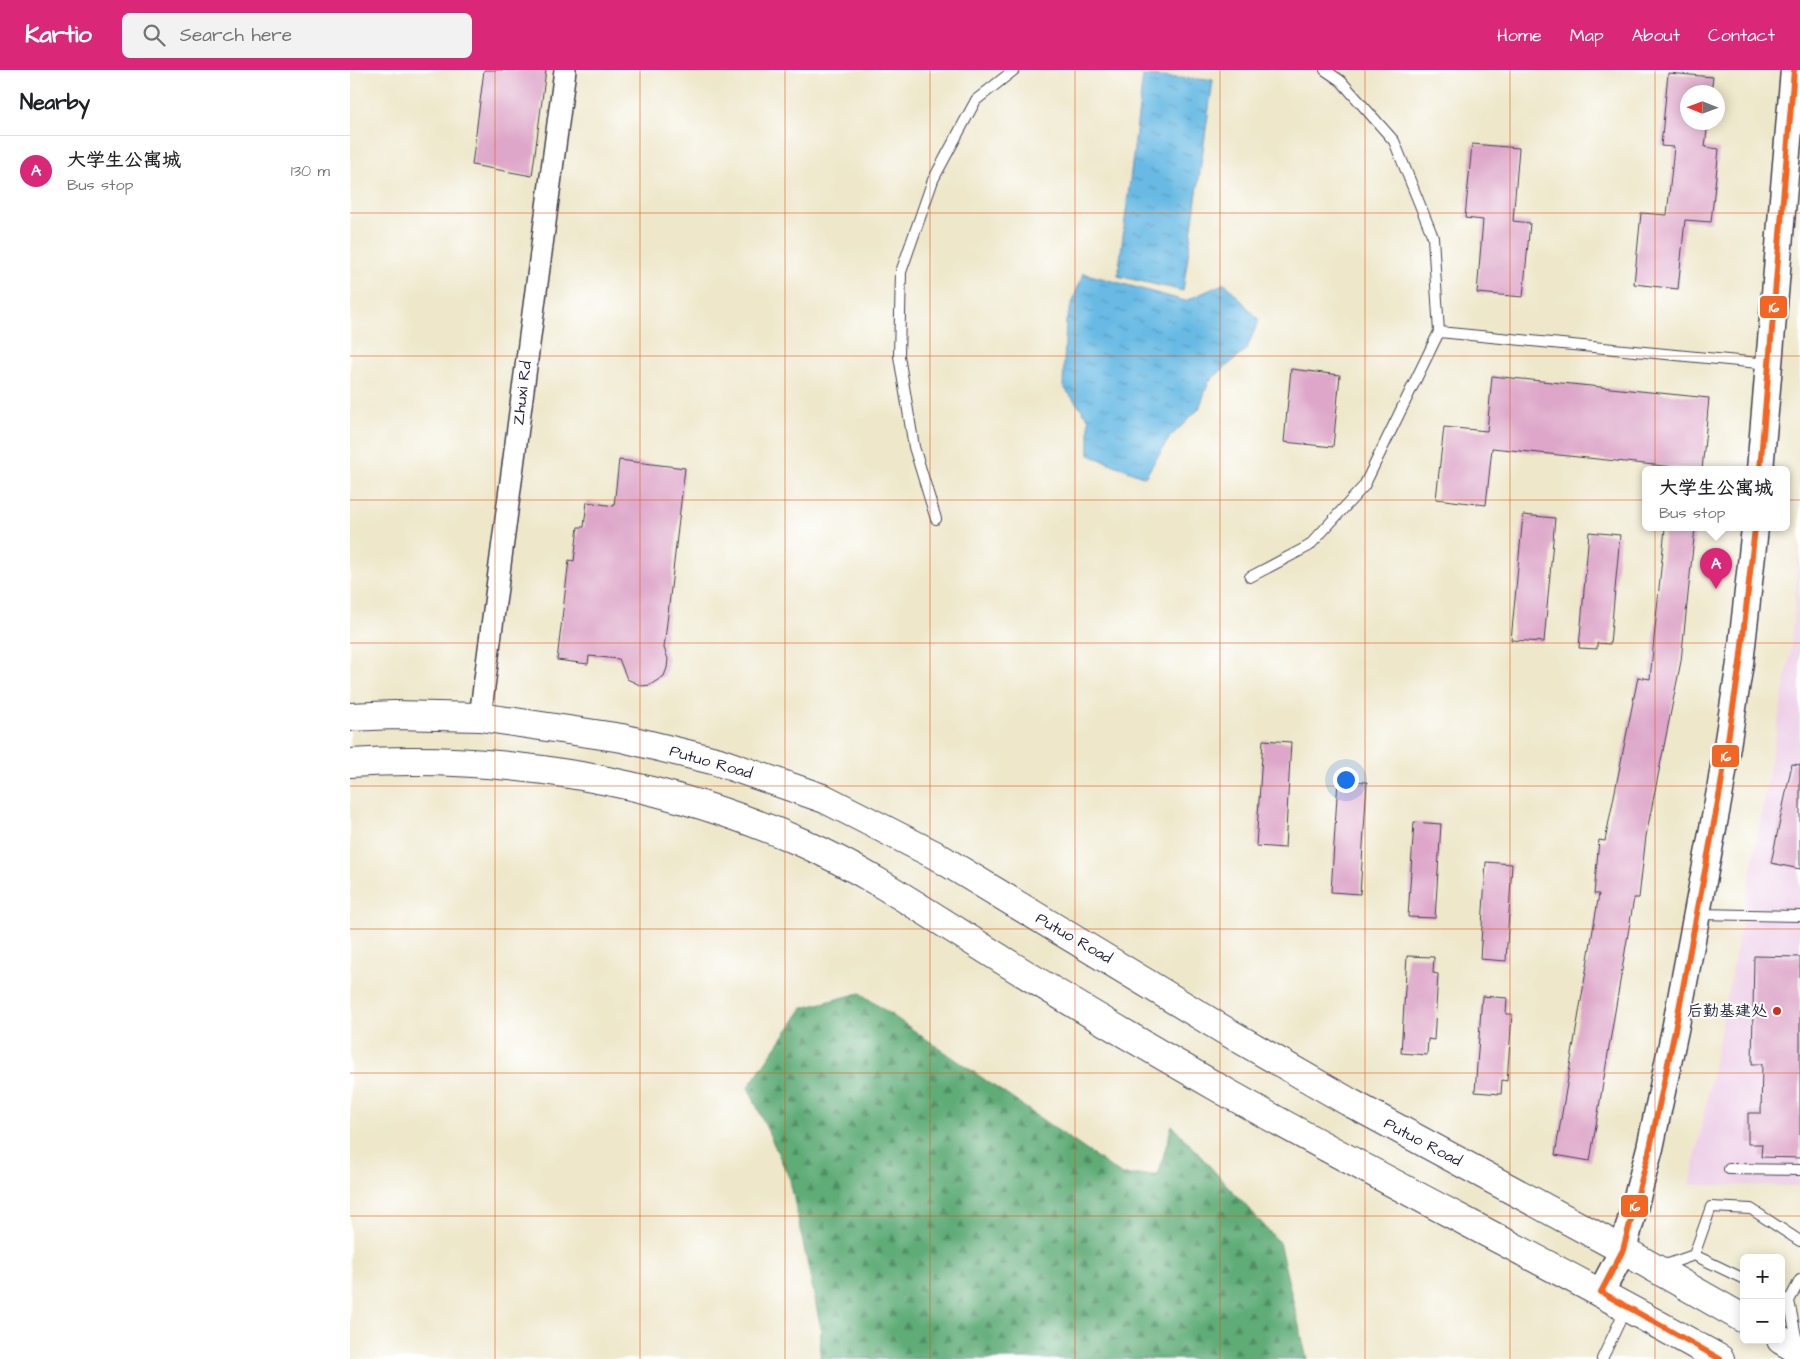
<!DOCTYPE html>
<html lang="en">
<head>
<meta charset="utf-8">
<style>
	body { margin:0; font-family:"Architects Daughter","LXGW WenKai TC",sans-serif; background:#f2f2f2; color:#202124 }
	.controls { position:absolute; right:15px; bottom:15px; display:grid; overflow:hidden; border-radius:8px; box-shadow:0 2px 12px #0003 }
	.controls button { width:45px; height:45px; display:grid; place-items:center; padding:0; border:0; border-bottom:1px solid #e0e0e0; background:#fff; color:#202124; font:25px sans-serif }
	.compass { position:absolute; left:1330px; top:15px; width:45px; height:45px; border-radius:50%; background:#fff; box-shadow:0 2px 12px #0003; rotate:271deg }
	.you { position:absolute; left:995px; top:709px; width:18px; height:18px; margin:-12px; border:4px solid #fff; border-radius:50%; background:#1a73e8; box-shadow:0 0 0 8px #1a73e833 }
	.badge { display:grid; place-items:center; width:32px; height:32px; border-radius:50%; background:#db2777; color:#fff; font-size:16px; font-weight:700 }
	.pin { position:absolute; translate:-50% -41px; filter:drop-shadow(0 1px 2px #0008) }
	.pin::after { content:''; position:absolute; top:26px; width:18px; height:15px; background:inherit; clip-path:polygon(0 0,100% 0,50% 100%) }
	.popup { position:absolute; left:1292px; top:396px; width:148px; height:65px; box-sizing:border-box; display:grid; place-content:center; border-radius:8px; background:#fff; filter:drop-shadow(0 1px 4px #0005); font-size:16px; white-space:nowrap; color:#757577 }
	.popup b { font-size:19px; color:#202124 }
	.popup::after { content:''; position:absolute; left:50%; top:100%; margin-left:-10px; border:10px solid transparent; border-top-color:#fff }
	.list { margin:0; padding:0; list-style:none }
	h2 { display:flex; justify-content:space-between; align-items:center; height:65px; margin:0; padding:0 20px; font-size:21px }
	h2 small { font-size:16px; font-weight:400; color:#757577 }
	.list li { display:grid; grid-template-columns:32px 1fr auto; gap:15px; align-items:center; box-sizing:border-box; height:70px; padding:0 20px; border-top:1px solid #e0e0e0 }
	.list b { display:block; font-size:19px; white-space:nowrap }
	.list p { margin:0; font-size:16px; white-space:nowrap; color:#757577 }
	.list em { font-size:16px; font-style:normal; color:#757577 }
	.icon { flex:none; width:28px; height:28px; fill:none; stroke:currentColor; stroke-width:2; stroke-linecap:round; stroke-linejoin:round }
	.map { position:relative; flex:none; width:1450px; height:1289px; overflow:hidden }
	header { display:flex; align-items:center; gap:30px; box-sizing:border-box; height:70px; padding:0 25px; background:#db2777; color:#fff }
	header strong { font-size:24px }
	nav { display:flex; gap:28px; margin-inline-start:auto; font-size:18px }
	.search { width:350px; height:45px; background:#f2f2f2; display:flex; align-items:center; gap:12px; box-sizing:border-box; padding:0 18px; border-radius:8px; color:#757577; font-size:19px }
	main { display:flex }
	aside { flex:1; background:#fff }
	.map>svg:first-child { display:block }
	.built { fill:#eed0e8 }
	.forest { fill:url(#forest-firs); stroke:#406759 }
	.water { fill:url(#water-ripples); stroke:#456e90 }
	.building { fill:#dea7c9 }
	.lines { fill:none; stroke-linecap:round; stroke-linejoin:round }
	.service-casing { stroke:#414050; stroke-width:12 }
	.minor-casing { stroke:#414050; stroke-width:24 }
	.tertiary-casing { stroke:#414050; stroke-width:29 }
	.primary-casing { stroke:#414050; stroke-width:30 }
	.service { stroke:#fff; stroke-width:10 }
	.minor { stroke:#fff; stroke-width:21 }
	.tertiary { stroke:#fff; stroke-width:26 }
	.primary { stroke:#fff; stroke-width:28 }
	.bus-1-casing { stroke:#fff; stroke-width:10 }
	.bus-1 { stroke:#f26522; stroke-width:6 }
	.grid { fill:none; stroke:#de560e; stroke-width:1; stroke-opacity:0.55 }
	.poi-dot { fill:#c8321e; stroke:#fff; stroke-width:2 }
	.labels { text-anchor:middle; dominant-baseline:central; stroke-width:4; stroke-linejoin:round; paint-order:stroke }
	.street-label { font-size:16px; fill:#22223b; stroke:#fff }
	.poi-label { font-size:16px; fill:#22223b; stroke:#fff; text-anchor:end }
	.line-badge { stroke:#fff; stroke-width:2 }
	.badge-label { font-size:14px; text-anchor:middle; font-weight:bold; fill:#fff }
</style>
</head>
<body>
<header>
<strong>Kartio</strong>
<div class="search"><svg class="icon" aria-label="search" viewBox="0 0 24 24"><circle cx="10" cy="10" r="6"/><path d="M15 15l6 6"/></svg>Search here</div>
<nav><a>Home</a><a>Map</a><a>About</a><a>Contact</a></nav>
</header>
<main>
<aside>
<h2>Nearby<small></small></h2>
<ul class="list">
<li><span class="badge">A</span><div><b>大学生公寓城</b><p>Bus stop</p></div><em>130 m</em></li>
</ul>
</aside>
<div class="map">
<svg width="1450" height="1289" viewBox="0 0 1450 1289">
	<defs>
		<pattern id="forest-firs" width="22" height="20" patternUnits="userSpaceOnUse" patternTransform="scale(1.25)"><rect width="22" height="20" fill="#5fac77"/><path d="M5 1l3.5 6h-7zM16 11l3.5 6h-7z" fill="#4e8c63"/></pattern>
		<pattern id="water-ripples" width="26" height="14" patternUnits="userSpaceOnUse" patternTransform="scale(1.25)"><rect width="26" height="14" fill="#68bae4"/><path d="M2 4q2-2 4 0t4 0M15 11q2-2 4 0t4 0" fill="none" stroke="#5597ba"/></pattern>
	</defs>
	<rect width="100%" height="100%" fill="#fff"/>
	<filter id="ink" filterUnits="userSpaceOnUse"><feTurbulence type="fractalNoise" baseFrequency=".02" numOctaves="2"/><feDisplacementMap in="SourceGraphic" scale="10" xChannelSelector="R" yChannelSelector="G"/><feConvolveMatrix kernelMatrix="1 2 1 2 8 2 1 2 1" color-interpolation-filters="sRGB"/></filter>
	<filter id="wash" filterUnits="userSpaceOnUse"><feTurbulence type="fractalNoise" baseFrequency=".0096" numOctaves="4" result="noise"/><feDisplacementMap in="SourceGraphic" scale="20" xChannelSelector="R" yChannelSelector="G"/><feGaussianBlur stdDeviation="1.12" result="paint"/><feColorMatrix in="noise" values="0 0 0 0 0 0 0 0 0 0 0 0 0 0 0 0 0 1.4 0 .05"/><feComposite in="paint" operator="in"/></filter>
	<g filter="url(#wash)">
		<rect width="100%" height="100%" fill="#eee7ca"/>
		<!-- built -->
		<path class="built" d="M1450,470V1116L1340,1115L1393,846L1440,585Z"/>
		<!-- forest -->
		<path class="forest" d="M510,923L772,1105H808L822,1055L929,1172L957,1289H470L471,1259L440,1110L398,1017L453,938Z"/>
		<!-- water -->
		<path class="water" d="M793,6L863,10L833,221L768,206Z
			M733,203L835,231L875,213L909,250L896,280L859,311L849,339L820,367L795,407L739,385V349L713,316L716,251Z"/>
		<g id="blocks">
			<!-- building -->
			<path class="building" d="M134,0H196L182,106L122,95Z
				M1318,3L1363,7L1361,22H1338V52H1358L1355,77L1369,79L1361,152L1335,150L1328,219L1284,214L1291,143L1317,145L1324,77L1311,76Z
				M1122,74L1169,78L1163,151L1180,153L1173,227L1127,223L1133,150L1115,148Z
				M941,299L990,305L983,377L934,372Z
				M1142,306L1359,328L1352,400L1142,378L1136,435L1086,429L1094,357L1137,361Z
				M269,390L335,398L314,578L318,589L317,598L314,606L300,615L292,616L277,609L269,589L239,586L238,594L207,590L219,490L224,491L228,457H234L237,432L264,436Z
				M1173,445L1205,448L1194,572L1161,570Z
				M1315,458H1345L1331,591L1296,766L1289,828H1284L1240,1091L1205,1085L1249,824H1244L1249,770L1255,771L1288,607L1300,609Z
				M1239,462L1270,465L1260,574L1247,573V579L1229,578Z
				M913,670L941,672L935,778L906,776Z
				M1442,694L1450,695V799L1421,793Z
				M988,710L1017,712L1010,824L981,822Z
				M1064,752L1091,754L1085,848L1058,847Z
				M1136,792L1162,794L1156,891L1130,889Z
				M1057,886L1084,887L1083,903L1088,904L1084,970L1078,969L1077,985L1051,983Z
				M1404,886L1450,887V1088L1411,1087L1412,1074H1398V1043H1411L1412,994H1402Z
				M1132,926L1157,928L1156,944H1162L1157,1011L1152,1010L1151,1024L1125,1022Z"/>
		</g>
	</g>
	<g filter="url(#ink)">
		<use href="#blocks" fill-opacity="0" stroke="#414050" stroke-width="1"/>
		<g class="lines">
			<!-- service casing -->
			<g class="service-casing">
				<path id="service" d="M1089,262L1419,294
					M586,449L564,377L549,286L551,202L583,110L626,30L664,0
					M900,507L959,476L1014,416L1089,262L1083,167L1044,71L991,11L975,0
					M1348,844L1450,846
					M1379,1099L1450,1100
					M1344,1185L1361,1137L1401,1139L1450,1171
					M1310,1197L1344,1185L1394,1209
					M1431,1227L1439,1231L1448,1276
					M1439,1231L1450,1210
					M1252,1289L1276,1238"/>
			</g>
			<!-- minor casing -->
			<g class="minor-casing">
				<path id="minor" d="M130,647L215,0"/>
			</g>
			<!-- tertiary casing -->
			<g class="tertiary-casing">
				<path id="tertiary" d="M1410,400L1444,0
					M1251,1222L1273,1180L1300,1078L1325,960L1370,721L1390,593L1405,458"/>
			</g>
			<!-- primary casing -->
			<g class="primary-casing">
				<path id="primary" d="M0,647L44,645L130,647L272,668L366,691L475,729L585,785L874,960L999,1032L1273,1180L1394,1249
					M0,693C154,683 312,711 453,773C523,804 586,849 651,889C724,935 799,978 874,1021C1037,1113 1206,1196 1370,1289
					M1431,1270L1450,1281"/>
			</g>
			<!-- service -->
			<use href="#service" class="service"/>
			<!-- minor -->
			<use href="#minor" class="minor"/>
			<!-- tertiary -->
			<use href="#tertiary" class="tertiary"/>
			<!-- primary -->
			<use href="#primary" class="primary"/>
			<!-- bus-1 casing -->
			<g class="bus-1-casing">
				<path id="bus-1" d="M1410,400L1444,0
					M1370,1289L1251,1222L1273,1180L1300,1078L1325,960L1370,721L1390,593L1405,458"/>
			</g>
			<!-- bus-1 -->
			<use href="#bus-1" class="bus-1"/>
		</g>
	</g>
	<!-- grid -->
	<path class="grid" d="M145,0V1289M290,0V1289M435,0V1289M580,0V1289M725,0V1289M870,0V1289M1015,0V1289M1160,0V1289M1305,0V1289M0,143H1450M0,286H1450M0,430H1450M0,573H1450M0,716H1450M0,859H1450M0,1003H1450M0,1146H1450"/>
	<!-- markers -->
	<circle class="poi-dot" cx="1427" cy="941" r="5"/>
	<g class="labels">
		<!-- street labels -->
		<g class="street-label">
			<text transform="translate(172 323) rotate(-83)">Zhuxi Rd</text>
			<text transform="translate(361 692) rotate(16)">Putuo Road</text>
			<text transform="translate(724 868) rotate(30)">Putuo Road</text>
			<text transform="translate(1073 1072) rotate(28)">Putuo Road</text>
		</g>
		<!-- poi labels -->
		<g class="poi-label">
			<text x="1417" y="941">后勤基建处</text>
		</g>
	</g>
	<g class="line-badge">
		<rect x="1409" y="225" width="29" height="24" rx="5" fill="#f26522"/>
		<rect x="1361" y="674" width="29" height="24" rx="5" fill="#f26522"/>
		<rect x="1270" y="1124" width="29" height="24" rx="5" fill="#f26522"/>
	</g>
	<g class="badge-label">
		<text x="1424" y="242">16</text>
		<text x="1376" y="691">16</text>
		<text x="1285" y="1141">16</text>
	</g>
</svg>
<div class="controls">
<button>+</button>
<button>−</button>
</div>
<svg class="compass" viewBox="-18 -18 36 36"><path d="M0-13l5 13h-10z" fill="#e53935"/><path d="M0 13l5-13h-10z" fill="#757577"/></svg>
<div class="you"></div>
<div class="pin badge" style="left:1366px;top:519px">A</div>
<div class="popup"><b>大学生公寓城</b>Bus stop</div>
</div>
</main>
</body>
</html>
